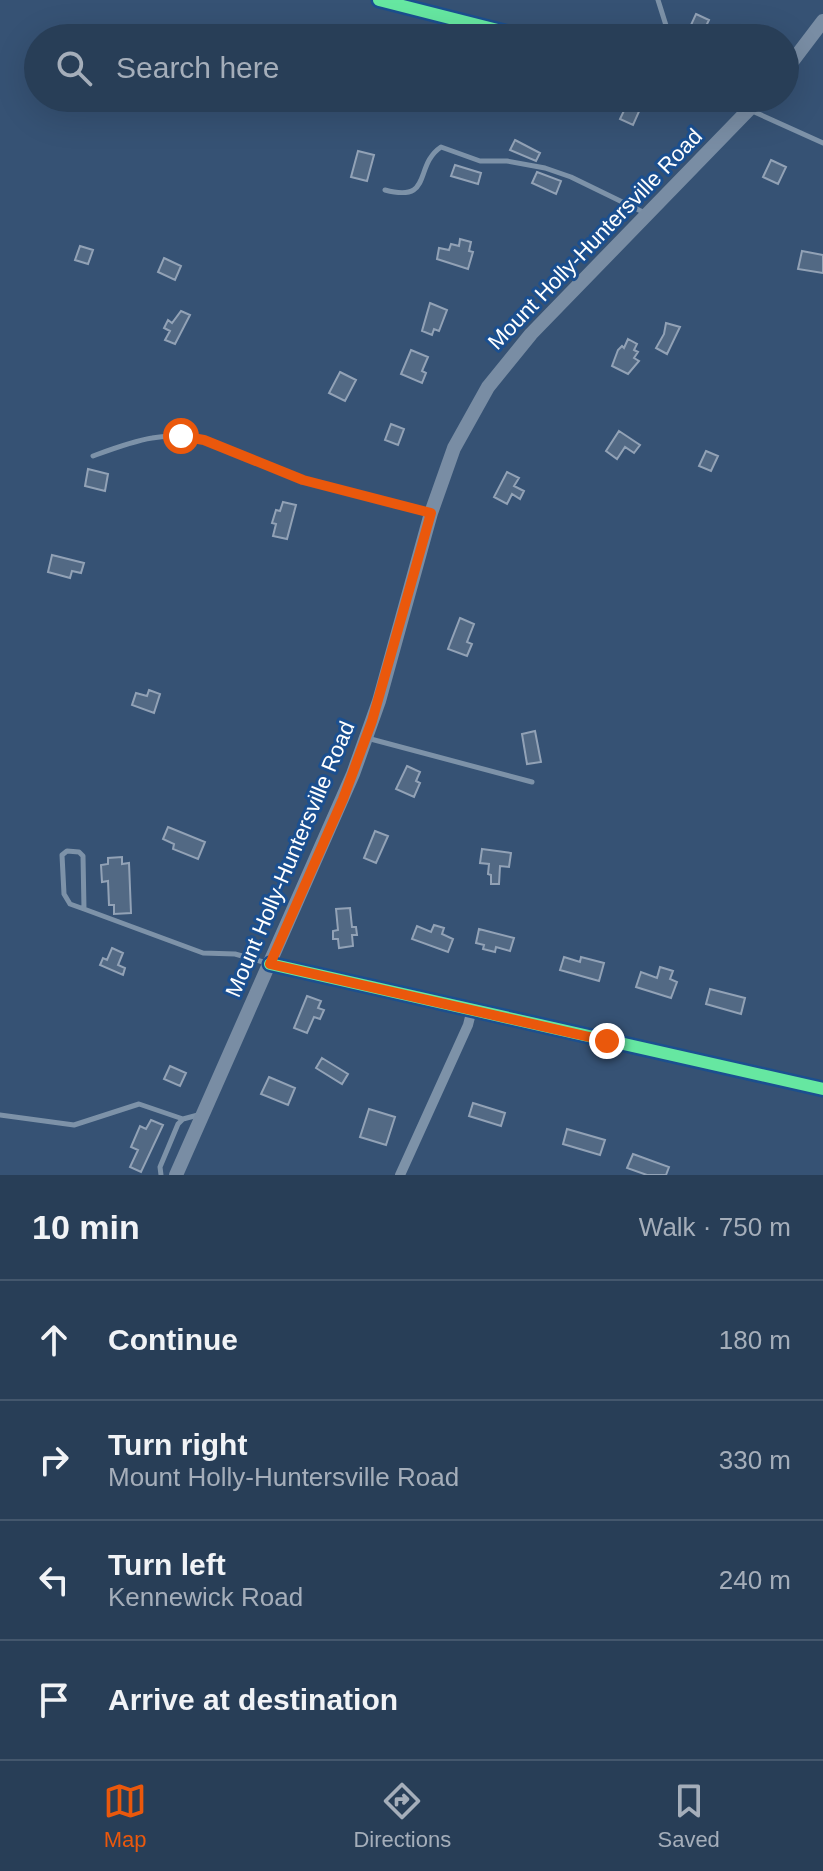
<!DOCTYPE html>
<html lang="en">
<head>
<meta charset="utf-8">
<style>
	body { margin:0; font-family:Helvetica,sans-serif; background:#30455d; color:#f1f3f6 }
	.stop { position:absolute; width:24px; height:24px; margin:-18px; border:6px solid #ea580c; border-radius:50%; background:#fff }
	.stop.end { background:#ea580c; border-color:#fff; box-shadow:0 2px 8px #0008 }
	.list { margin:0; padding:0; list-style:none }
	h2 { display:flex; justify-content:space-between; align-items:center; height:104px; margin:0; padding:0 32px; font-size:34px }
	h2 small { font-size:26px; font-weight:400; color:#a5aeba }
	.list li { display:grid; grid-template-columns:52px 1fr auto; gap:24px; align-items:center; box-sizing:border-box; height:120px; padding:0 32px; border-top:2px solid #44576d }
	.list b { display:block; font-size:30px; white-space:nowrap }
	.list p { margin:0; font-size:26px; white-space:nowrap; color:#a5aeba }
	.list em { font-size:26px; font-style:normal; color:#a5aeba }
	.icon { flex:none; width:44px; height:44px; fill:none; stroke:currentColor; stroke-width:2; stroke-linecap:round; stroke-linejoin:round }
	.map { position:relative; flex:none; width:823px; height:1175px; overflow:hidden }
	.search { position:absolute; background:#283e57; box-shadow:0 8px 32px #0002; left:24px; right:24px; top:24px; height:88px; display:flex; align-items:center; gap:20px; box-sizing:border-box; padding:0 28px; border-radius:44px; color:#a5aeba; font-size:30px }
	.sheet { height:584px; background:#283e57 }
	nav { display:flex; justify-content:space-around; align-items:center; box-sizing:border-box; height:112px; border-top:2px solid #44576d; background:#283e57; font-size:22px; color:#a5aeba }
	nav a { display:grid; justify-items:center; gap:4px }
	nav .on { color:#ea580c }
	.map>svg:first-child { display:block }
	.building { fill:#526984; stroke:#92a2b6; stroke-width:2 }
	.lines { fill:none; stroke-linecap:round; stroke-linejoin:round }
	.service { stroke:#7d92a8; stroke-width:5 }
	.minor { stroke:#7d92a8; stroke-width:10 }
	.secondary { stroke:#798da4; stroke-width:14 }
	.cycleway-casing { stroke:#1b4f8f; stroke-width:17 }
	.cycleway { stroke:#66e7a1; stroke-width:12 }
	.route { stroke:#ea580c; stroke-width:10 }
	.labels { text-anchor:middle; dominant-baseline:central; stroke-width:6; stroke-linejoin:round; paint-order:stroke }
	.street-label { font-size:22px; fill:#fff; stroke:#1b4f8f }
</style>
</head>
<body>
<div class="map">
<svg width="823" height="1175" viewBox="0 0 823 1175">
	<rect width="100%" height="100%" fill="#365274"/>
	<!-- building -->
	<path class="building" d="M696,14L709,20L700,38H685Z
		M630,98H645L633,125L620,119Z
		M515,140L540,153L536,161L510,150Z
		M358,151L374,155L367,181L351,177Z
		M771,160L786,167L778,184L763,177Z
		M455,165L481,173L478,184L451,176Z
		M537,172L561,181L556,194L532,183Z
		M460,239L471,242L469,251L473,252L468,269L437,259L439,248L449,250L451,244L459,246Z
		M80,246L93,250L88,264L75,260Z
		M802,251L823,255V273L798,269Z
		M164,258L181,266L175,280L158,272Z
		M430,303L447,310L439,331L434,329L432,335L422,331Z
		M181,311L190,315L175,344L165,340L170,331L164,328L168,320L172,323Z
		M666,323L680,327L667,354L656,348L664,334Z
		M628,339L637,344L634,350L638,352L634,358L639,361L628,374L612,366L618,350L622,346L624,348Z
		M411,350L428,357L422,371L426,373L422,383L401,374Z
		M340,372L356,380L345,401L329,393Z
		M391,424L404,429L398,445L385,440Z
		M619,431L640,445L634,453L625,447L617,459L606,451Z
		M706,451L718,456L711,471L699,466Z
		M88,469L108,474L105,491L85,486Z
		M507,472L519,478L514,486L524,491L520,499L512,494L507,504L494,497Z
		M283,502L296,505L287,539L273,536L276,524L272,523L276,510L280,511Z
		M52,555L84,563L81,573L72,571L70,578L48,572Z
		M460,618L474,624L467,642L472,644L467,656L448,649Z
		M149,690L160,694L154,713L132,705L136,693L147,696Z
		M535,731L541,762L527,764L522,734Z
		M407,766L420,772L416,781L420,783L414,797L396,789Z
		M168,827L205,842L198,859L173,849L174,844L163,839Z
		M375,831L388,836L376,863L364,858Z
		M482,849L511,853L509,867L500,866L499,884H491V875L488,874L489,864L480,863Z
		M122,857V864L129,863L131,913L114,914V905H109L108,881L102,882L101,865L108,864V858Z
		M350,908L352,927H356L357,935H352L353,946L339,948L338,939H333V931L338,930L336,909Z
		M434,925L444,928L442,934L453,939L448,952L412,939L417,926L431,932Z
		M479,929L514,938L510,951L496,947L495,952L483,949L484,945L476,943Z
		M112,948L123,953L118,965L125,968L123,975L100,965L103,958L107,960Z
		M564,957L580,962L581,957L604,963L599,981L560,970Z
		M660,967L673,971L670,979L677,982L671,998L636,987L641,972L657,978Z
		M710,989L745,998L741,1014L706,1004Z
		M307,996L321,1001L318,1008L324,1010L320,1019L314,1017L307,1033L294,1028Z
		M322,1058L348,1074L342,1084L316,1068Z
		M170,1066L186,1073L180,1086L164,1079Z
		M269,1077L295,1088L288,1105L261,1094Z
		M473,1103L505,1113L501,1126L469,1116Z
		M369,1109L395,1117L386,1145L360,1137Z
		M151,1120L163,1125L141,1172L130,1167L138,1150L131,1147L140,1126L146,1129Z
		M567,1129L605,1140L600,1155L563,1144Z
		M633,1154L669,1167L666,1175H647L627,1168Z"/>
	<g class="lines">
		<!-- service -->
		<path class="service" d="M658,0L670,38
			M750,110L823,143
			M385,190C434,203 413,166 441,147L480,161H507L545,168L571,177L647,214
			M93,456C112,449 133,441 152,438C206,428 251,462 299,478C341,493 387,502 430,513
			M367,738L532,782
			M84,909L70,904L64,894L62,855L67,851L79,852L83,856L84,909L203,953L235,954L267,963
			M0,1115L74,1125L139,1104L183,1119
			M161,1175L160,1167L178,1124L183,1119L198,1115"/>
		<!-- minor -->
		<path class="minor" d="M379,0L529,38
			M724,98L752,107
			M270,964L823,1089
			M400,1175L468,1025L472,1009"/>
		<!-- secondary -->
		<path class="secondary" d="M785,71L823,21
			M176,1175L353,774L379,701L431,513L454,448L488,387L531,334L760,98"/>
		<!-- cycleway casing -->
		<g class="cycleway-casing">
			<path id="cycleway" d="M379,0L529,38
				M270,964L823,1089"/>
		</g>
		<!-- cycleway -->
		<use href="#cycleway" class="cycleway"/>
	</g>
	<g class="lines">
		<!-- route -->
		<path class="route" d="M181,436L204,440L303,480L431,513L372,721L343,799L270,964L607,1041"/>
	</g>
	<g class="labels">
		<!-- street labels -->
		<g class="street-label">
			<text transform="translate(595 239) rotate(-46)">Mount Holly-Huntersville Road</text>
			<text transform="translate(290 859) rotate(-67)">Mount Holly-Huntersville Road</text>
		</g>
	</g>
</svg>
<div class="stop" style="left:181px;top:436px"></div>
<div class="stop end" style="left:607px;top:1041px"></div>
<div class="search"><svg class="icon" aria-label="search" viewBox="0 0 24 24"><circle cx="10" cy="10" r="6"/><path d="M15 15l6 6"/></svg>Search here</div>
</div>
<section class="sheet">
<h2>10 min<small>Walk · 750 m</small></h2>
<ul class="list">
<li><svg class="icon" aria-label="ahead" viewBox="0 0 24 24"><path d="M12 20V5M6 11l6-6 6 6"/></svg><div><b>Continue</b></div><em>180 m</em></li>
<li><svg class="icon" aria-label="right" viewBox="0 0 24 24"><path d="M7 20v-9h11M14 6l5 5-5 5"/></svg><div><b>Turn right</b><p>Mount Holly-Huntersville Road</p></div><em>330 m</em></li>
<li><svg class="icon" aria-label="left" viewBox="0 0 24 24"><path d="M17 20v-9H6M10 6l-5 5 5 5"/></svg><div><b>Turn left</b><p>Kennewick Road</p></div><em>240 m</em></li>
<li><svg class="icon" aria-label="arrive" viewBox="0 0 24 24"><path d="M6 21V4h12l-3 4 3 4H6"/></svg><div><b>Arrive at destination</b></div></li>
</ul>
</section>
<nav>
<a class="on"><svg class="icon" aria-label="map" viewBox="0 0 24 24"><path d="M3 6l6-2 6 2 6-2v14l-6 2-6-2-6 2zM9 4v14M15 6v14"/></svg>Map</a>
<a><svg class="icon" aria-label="directions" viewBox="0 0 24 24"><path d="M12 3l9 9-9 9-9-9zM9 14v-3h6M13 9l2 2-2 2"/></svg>Directions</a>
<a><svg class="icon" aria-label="saved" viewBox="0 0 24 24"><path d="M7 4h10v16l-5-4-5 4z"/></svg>Saved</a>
</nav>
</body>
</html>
